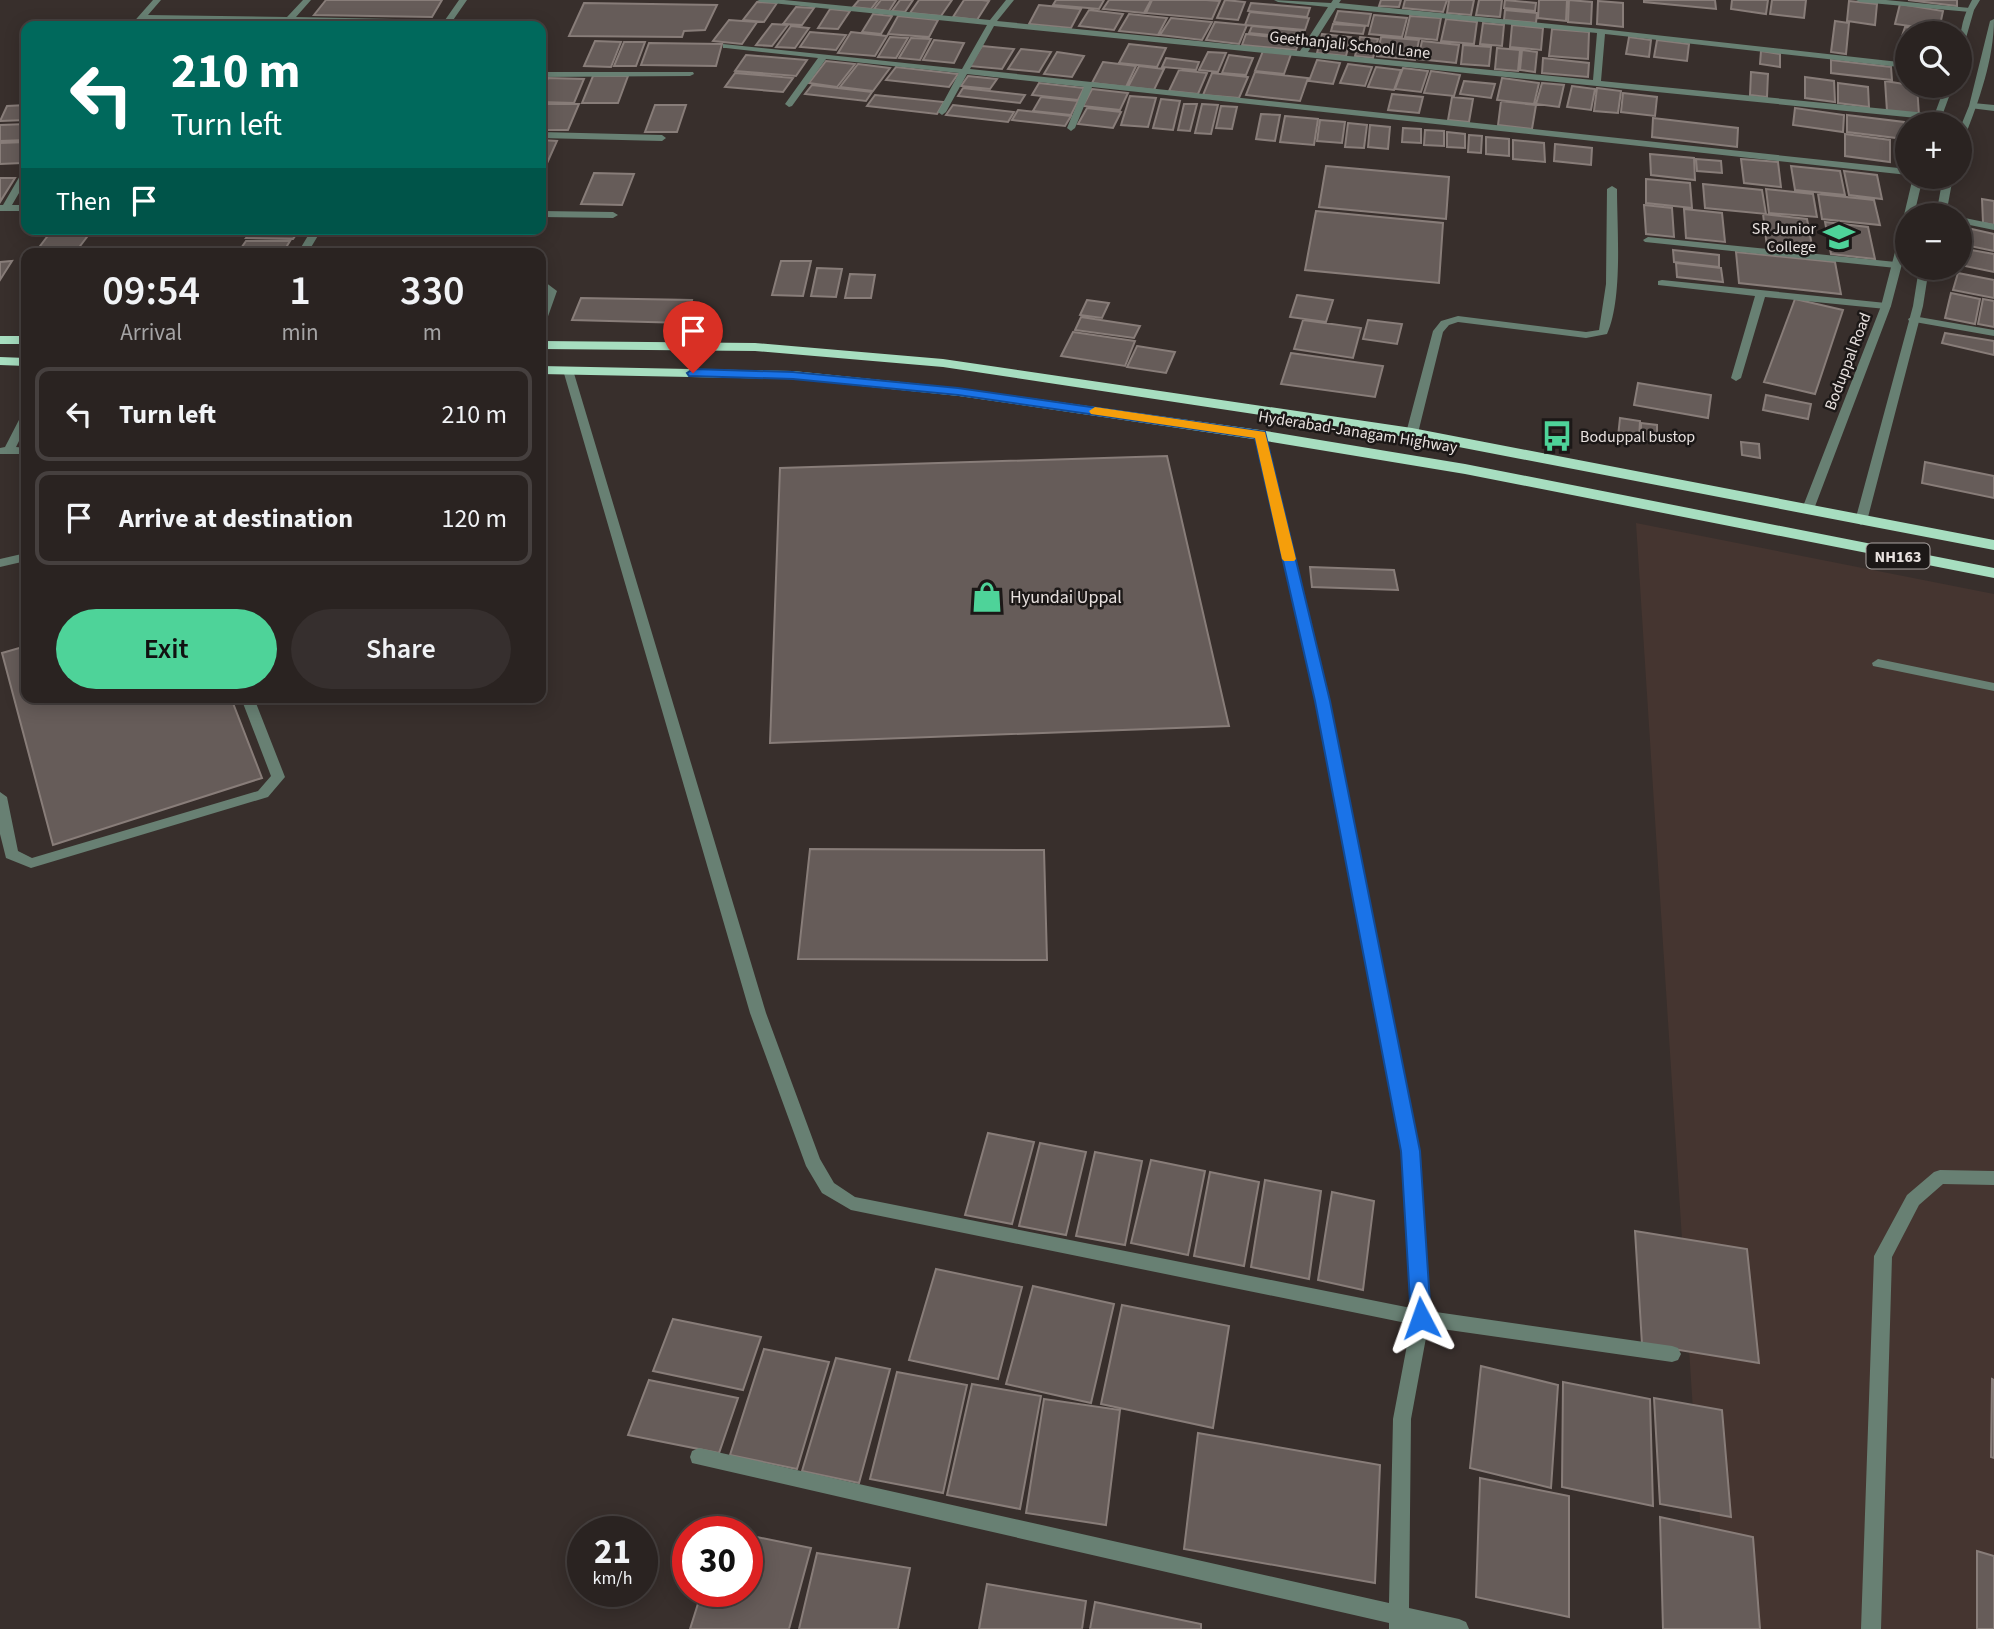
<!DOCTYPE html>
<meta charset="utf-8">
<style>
:root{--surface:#2a2321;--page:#362f2e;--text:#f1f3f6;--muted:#a5a4a5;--line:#46403f;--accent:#4ed399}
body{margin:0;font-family:"Source Sans 3",sans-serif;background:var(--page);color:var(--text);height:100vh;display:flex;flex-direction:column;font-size:26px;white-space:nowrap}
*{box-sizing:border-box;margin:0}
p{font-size:23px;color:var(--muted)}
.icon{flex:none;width:38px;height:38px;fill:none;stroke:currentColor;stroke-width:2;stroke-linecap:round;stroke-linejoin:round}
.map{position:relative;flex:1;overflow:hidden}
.side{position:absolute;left:21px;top:248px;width:525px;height:455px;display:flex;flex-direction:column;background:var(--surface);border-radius:14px;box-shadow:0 4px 18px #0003,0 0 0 2px var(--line)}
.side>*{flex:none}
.guide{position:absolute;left:21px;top:21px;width:525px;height:214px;border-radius:14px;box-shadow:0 4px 18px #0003,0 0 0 2px var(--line);background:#00695c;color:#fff;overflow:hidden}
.fabs{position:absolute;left:1895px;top:21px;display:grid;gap:14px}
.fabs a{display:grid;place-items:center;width:77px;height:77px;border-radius:50%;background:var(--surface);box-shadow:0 4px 18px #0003,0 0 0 2px var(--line);font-size:35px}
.speed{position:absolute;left:567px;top:1516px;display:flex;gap:14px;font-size:35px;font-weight:700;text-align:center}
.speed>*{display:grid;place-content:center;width:91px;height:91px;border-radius:50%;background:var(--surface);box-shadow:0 4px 18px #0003,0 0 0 2px var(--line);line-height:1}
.speed small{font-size:18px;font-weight:400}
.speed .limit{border:10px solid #d22;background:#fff;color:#111}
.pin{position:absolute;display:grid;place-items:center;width:60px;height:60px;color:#fff;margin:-72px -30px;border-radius:50% 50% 50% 0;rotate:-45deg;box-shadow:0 0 7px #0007}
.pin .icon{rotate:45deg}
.me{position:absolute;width:77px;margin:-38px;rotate:356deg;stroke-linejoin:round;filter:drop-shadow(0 0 5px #0008)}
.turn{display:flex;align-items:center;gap:24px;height:147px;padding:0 35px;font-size:32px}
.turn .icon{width:91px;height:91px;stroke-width:2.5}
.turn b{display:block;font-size:49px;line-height:60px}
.then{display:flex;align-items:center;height:66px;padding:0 35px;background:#0003;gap:14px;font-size:26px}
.eta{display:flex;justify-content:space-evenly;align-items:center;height:119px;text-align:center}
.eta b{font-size:42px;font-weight:600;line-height:49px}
.cta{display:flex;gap:14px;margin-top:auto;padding:14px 35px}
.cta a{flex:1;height:80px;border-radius:42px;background:var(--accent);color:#111;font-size:28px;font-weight:600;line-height:80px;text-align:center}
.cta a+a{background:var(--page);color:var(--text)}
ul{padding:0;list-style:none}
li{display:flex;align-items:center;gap:21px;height:94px;margin:0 14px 10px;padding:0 21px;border:4px solid var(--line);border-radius:14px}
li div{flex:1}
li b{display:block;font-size:26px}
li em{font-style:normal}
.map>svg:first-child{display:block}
.built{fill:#453530}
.building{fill:#665c59;stroke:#887d79;stroke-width:2}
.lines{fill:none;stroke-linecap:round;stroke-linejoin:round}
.service{fill:#688073;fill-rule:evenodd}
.minor{fill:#688073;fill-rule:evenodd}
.tertiary{fill:#688073;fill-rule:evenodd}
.trunk{fill:#a7dec0;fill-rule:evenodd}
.route{fill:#1a73e8;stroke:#114b97;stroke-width:2}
.slow{fill:#f59e0b}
.labels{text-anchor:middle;stroke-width:5;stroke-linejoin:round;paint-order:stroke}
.far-street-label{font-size:16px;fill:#e8e1df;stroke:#1c1817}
.far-poi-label{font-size:16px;fill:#e8e1df;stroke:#1c1817;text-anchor:end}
.shield{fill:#1c1817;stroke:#aba5a3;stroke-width:2}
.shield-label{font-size:16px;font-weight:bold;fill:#e8e1df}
.poi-label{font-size:18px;fill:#e8e1df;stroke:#1c1817;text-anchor:start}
</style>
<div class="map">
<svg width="1994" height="1629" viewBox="0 0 1994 1629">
<rect width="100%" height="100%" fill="#382f2c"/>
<path class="built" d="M1636 523 1994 594V1629H1707Z"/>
<path class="building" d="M326 0H442L432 17 314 15Z
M859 0H878L871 9 853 7Z
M881 0H896L889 11 874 9Z
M900 0H913L905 12 892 11Z
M919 0H952L941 16 910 13Z
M964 0H982L989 1 977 20 953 17Z
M1056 0H1104L1099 9 1053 5Z
M1109 0H1151L1144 13 1103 9Z
M1152 0H1206L1220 1 1212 19 1146 13Z
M1225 0 1245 2 1238 20 1217 18Z
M1381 0H1401L1399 7 1379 6Z
M1405 0H1447L1443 12 1403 8Z
M1449 0H1474L1471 15 1447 13Z
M1479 0H1502L1500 17 1476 15Z
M1505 0 1536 3 1535 11 1504 8Z
M1539 0H1567L1566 21 1538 18Z
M1569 0 1592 2 1591 24 1568 22Z
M1644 0H1715L1716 9 1644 2Z
M1732 0H1768L1766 14 1731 9Z
M1772 0H1806L1804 18 1770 14Z
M1908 0H1957V6Z
M1598 1 1623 3V27L1597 24Z
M1849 1 1877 4 1875 25 1847 21Z
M757 2 777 3 764 22 743 20Z
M584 3 717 5 705 30 684 31 682 37 569 36Z
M1251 3 1310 8 1307 17 1248 11Z
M1900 4 1943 11 1939 30 1895 24Z
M1039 5 1081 9 1071 28 1029 24Z
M796 7 814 8 802 25 783 24Z
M830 9 850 11 838 29 818 28Z
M1089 10 1123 14 1114 30 1079 26Z
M1505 10 1537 13 1536 23 1504 20Z
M1338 11 1371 14 1368 26 1334 22Z
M1250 12 1309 18 1305 30 1245 25Z
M873 14 892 16 881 34 862 32Z
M1129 14 1167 18 1158 35 1119 31Z
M1374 15 1407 18 1402 37 1369 34Z
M898 16 938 20 929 37 888 34Z
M1410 16 1441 18 1437 40 1405 37Z
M1171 18 1212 22 1202 40 1160 35Z
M1446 19 1477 22 1474 44 1441 41Z
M729 20 757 22 742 44 713 41Z
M1835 21 1849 23 1846 54 1831 52Z
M1215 22 1247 25 1239 44 1206 40Z
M1483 23 1504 25 1502 46 1480 44Z
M772 24 788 25 772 46 756 45Z
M1333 24 1365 26 1363 34 1331 31Z
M1512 25 1543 28 1541 50 1510 47Z
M791 26 809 28 795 48 776 47Z
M1252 26 1303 31 1300 38 1249 33Z
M1905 27 1943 33H1908V59L1895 57Z
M1552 29 1589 32 1588 59 1549 56Z
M810 32 846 35 836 50 800 47Z
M851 32 887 36 875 56 838 53Z
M1246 34 1300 40 1296 50 1242 45Z
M1322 34 1351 37 1346 56 1317 53Z
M890 37 908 38 896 58 878 57Z
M1360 37 1378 39 1373 58 1355 56Z
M1381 37 1419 40 1415 60 1377 56Z
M1629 37 1651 40 1649 57 1626 54Z
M911 38 931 39 920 60 899 58Z
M934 40 964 43 954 63 923 60Z
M1657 40 1689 44 1687 61 1654 57Z
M595 41 621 42 611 67 584 66Z
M1422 41 1459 45 1456 63 1418 59Z
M624 42H645L636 66H614Z
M649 43 722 44 716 66 641 65Z
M1129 44 1166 48 1157 67 1119 63Z
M1463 45 1491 47 1489 66 1461 64Z
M982 46 1014 49 1002 69 969 66Z
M1497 48 1520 50 1518 71 1495 69Z
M1021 49 1051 52 1039 72 1008 69Z
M1522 50 1537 52 1535 72 1520 70Z
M1263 51 1291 54 1284 74 1255 71Z
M1761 51 1780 54V67L1760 64Z
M1057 52 1084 56 1072 77 1044 74Z
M1208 52 1226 53 1218 72 1199 70Z
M746 55 807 60 796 76 735 71Z
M1229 55 1253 58 1246 75 1222 73Z
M1166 58 1199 62 1196 70 1162 67Z
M1543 58 1589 63 1588 77 1542 73Z
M1317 60 1340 63 1333 84 1309 81Z
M1831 60 1891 67 1892 80 1831 73Z
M826 61 855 64 837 87 809 83Z
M1103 62 1136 66 1126 87 1092 83Z
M858 64 890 68 873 91 840 87Z
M1348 64 1372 67 1365 86 1340 83Z
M1139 66 1164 69 1154 90 1128 87Z
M896 67 958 74 949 87 886 80Z
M1376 67 1401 70 1394 90 1368 87Z
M1403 68 1428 71 1421 92 1395 89Z
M1179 70 1207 73 1198 94 1169 91Z
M1431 71 1460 75 1454 96 1424 93Z
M1255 72 1308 78 1300 101 1246 95Z
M1751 72 1768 74 1767 97 1750 95Z
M735 73 793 78 783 92 725 87Z
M1212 73 1248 77 1239 98 1203 95Z
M593 76H628L618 103H582Z
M968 76 997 79 990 89 961 86Z
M1805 77 1834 81 1835 102 1805 98Z
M548 78 584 79 574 103 541 102V94Z
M1502 78 1539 83 1534 104 1497 100Z
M1464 81 1495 84 1491 98 1460 94Z
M1885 81 1917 86 1919 115 1887 111Z
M1039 83 1084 88 1078 100 1032 95Z
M1542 83 1564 85 1559 107 1536 104Z
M1838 83 1868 87 1869 107 1838 103Z
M812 85 872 92 866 101 805 94Z
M1572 86 1595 89 1591 110 1567 107Z
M963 88 1025 95 1020 103 958 96Z
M1597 88 1621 91 1618 113 1594 111Z
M1092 89 1128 93 1120 110 1083 106Z
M1623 93 1657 97 1655 116 1621 112Z
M1392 94 1423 97 1419 113 1388 110Z
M875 95 944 102 937 114 867 106Z
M1130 96 1156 98 1148 127 1121 125Z
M1041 97 1078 101 1071 115 1033 111Z
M1452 97 1473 99 1469 122 1448 120Z
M1161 99 1180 101 1173 130 1153 128Z
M1501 101 1536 105 1532 129 1498 125Z
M541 104H579L568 130H541Z
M1184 104H1197L1190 131 1178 130Z
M1202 104 1218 105 1211 134 1195 133Z
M26 105V120L0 121 7 106Z
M655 105H686L677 132H645Z
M953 105 1014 112 1008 122 946 115Z
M1221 106 1237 107 1232 129 1216 128Z
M1087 108 1121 112 1113 128 1078 124Z
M1795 108 1844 115 1843 132 1793 125Z
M1018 110 1071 116 1065 126 1012 120Z
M1261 114 1280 115 1275 141 1256 139Z
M1847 115 1904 122 1905 139 1847 132Z
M1285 116 1318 119 1314 145 1280 142Z
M1653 118 1738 128 1737 147 1652 137Z
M1320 120 1345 122 1342 143 1317 141Z
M1348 123 1367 125 1364 148 1345 147Z
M26 124V140L0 141V125Z
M1370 125 1390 127 1388 149 1368 147Z
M1403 128 1421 129V143L1402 142Z
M1425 130 1444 131V146L1424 145Z
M1447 132 1465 134V148L1447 147Z
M1845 134 1890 140V162L1845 156Z
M1469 135 1482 136 1481 153 1468 152Z
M1486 137 1509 139V156L1486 154Z
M541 140 557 141 544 170H541Z
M1513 140 1544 143 1545 162 1513 159Z
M26 142V156L22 163 0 164V143Z
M1555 144 1592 148 1591 165 1554 161Z
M1650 154 1694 158 1695 180 1651 175Z
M1696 159 1721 161 1722 173 1697 171Z
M1741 159 1778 162 1781 187 1744 183Z
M1326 166 1449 177 1446 219 1319 207Z
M1791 166 1840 171 1845 195 1795 190Z
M1844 171 1877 175 1882 199 1849 195Z
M594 173 634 174 622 205 581 204Z
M0 178H15L0 202Z
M1646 179 1690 183 1692 208 1646 203Z
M1703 184 1762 190 1766 214 1705 208Z
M1766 189 1813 194 1817 217 1769 213Z
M1818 194 1874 200 1880 225 1822 219Z
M1982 199 1994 201V225L1983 223Z
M1644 205 1672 208 1674 237 1646 234Z
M1684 209 1722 213 1725 242 1686 238Z
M1316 211 1443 223 1439 283 1305 270Z
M1763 214 1807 219 1813 251 1767 247Z
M1825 222 1868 227 1875 259 1831 254Z
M1963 227 1994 234V251L1960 244Z
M53 229H93L74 254H34Z
M253 229H300L293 239 246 238Z
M246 241H290L282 254H237Z
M1960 248 1994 254V272L1960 265Z
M1673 250 1719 255V267L1674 262Z
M1736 252 1835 262 1841 294 1739 283Z
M12 261 0 280V262Z
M781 261H811L803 296 772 295Z
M1676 263 1721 268 1723 282 1677 277Z
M817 268 842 269 836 297 811 296Z
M1958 273 1994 280V298L1953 290Z
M850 274 875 275 871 298H845Z
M1951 293 1980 299 1975 324 1945 318Z
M1297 295 1333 300 1326 322 1290 317Z
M581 298 692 300 686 323 572 320Z
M1795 299 1843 310 1815 394 1764 382Z
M1983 299 1994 301V327L1978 324Z
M1087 300 1109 303 1102 318 1080 315Z
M1081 317 1140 326 1134 338 1075 330Z
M1303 320 1361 328 1353 358 1294 349Z
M1368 320 1402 324 1397 344 1363 339Z
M1073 332 1135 341 1125 366 1061 356Z
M1945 333 1994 341V355L1942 343Z
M1137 346 1175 352 1166 373 1127 367Z
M1291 353 1383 366 1375 397 1281 384Z
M1638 383 1711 395 1708 418 1634 405Z
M1766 395 1811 404 1808 419 1763 410Z
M1620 418 1640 421 1639 440 1618 437Z
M1641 423 1657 425V441L1641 439Z
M1741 442 1759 444 1760 458 1742 455Z
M1167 456 1229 726 770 743 780 468Z
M1925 462 1994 476V498L1922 483Z
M1310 567 1394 570 1398 590 1312 587Z
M26 646V698H231L262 778 53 845 2 653Z
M810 849 1044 850 1047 960 798 959Z
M988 1133 1034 1142 1012 1224 965 1215Z
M1040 1143 1086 1152 1066 1235 1019 1226Z
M1095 1152 1142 1161 1125 1245 1076 1236Z
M1151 1160 1205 1171 1188 1255 1131 1243Z
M1210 1172 1259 1182 1244 1266 1194 1256Z
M1265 1180 1321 1191 1309 1279 1251 1267Z
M1332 1192 1374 1201 1363 1290 1318 1280Z
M1635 1231 1747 1249 1759 1363 1642 1344Z
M936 1269 1022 1287 998 1379 909 1360Z
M1033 1286 1114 1304 1091 1403 1006 1384Z
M1122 1305 1229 1326 1213 1428 1101 1404Z
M673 1319 761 1337 743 1390 653 1371Z
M764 1349 829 1362 797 1469 730 1455Z
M836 1358 890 1369 859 1483 802 1471Z
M1481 1366 1558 1385 1551 1488 1470 1468Z
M897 1372 967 1385 943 1493 870 1479Z
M1992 1379 1994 1380V1458L1991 1457Z
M649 1380 738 1398 719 1453 628 1435Z
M1563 1382 1650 1399 1653 1506 1562 1487Z
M972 1384 1041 1396 1020 1509 947 1495Z
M1654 1398 1722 1410 1731 1517 1660 1504Z
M1044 1399 1120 1410 1106 1525 1026 1513Z
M1198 1433 1380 1465 1375 1583 1184 1549Z
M1480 1478 1569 1496V1617L1476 1597Z
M1660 1517 1753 1537 1760 1629H1663Z
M747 1535 811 1548 789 1629H690L702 1591H747Z
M1977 1551 1994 1556V1629H1977Z
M817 1553 910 1568 898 1629H799Z
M987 1584 1086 1601 1082 1629H979Z
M1095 1602 1201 1624V1629H1090Z"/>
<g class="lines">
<path class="service" d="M1612 186 1617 189C1617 229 1623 299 1607 334L1586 338 1458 322 1449 325 1443 332 1418 433 1412 436 1408 435 1406 433 1433 331 1441 321 1458 316 1586 332 1599 330 1606 284 1607 189Z
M541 279 557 291 546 322 541 325V308L547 292 541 287Z
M1662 280 1886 303 1891 306 1886 309 1765 297 1741 378 1736 381 1731 378 1755 296 1658 285V281Z
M26 413V427L16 447 26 448V454H0V448L5 447 21 416Z
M26 553V561L0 567V559Z
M1878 659 1994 683V691L1873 666 1872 663Z
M241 698H254L285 777 268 797 31 868 6 858 0 834V792L7 797 18 851 32 858 258 791 271 776Z
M1940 1170 1994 1171V1185L1943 1184 1919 1205 1892 1257 1881 1629H1861L1874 1256 1907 1195 1934 1172Z"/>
<path class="minor" d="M153 0H161L148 15 287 17 303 0H311L296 17 445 20 459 0H467L449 26H441L442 24 291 22 287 24 283 22 144 19 138 26H130Z
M757 0H784L990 20 1006 0H1014L997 21 1300 51 1328 7 1278 2 1274 0 1331 3 1333 0H1341L1339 3 1601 29 1908 63V68L1605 34 1601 81 1937 114 1941 117 1937 120 994 26 970 69 1908 169V175L1092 87 1075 128 1071 131 1067 128 1084 87 967 74 946 112 942 115 938 112 959 73 826 59 792 106 789 107 785 104 818 58 726 48H723V44L962 69 987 25 761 2ZM1336 8 1597 33 1593 80 1308 52Z
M1856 0H1886L1970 8 1974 10 1970 12 1860 2Z
M693 72 694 74 690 76 541 77V72Z
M1973 103 1994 105V111L1970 108V104Z
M541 132 662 135 666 138 662 141 541 138Z
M26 171V181L12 205H26V211H0V205H3L21 174Z
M541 211 613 212 618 215 613 218 541 217Z
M1960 217 1994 224V230L1960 223Z
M312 229H322L307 254H297Z
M1648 237 1896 262 1901 265 1896 268 1645 242 1643 240Z
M1913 316 1994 330V336L1909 321 1908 319Z
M568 367 573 370 766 1013 820 1159 834 1183 855 1197 1411 1308 1402 1151 1315 701 1254 435 1256 433H1264L1329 701 1418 1151 1429 1311 1672 1346 1678 1348 1681 1354 1678 1360 1672 1362 1428 1327 1411 1419 1409 1608 1459 1619 1466 1622 1469 1629H1389V1623L692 1463 690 1457 692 1451 699 1448 1389 1603 1393 1419 1411 1324 851 1210 822 1193 806 1166 750 1013 563 370Z"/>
<path class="tertiary" d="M1972 0H1980L1974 10 1964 45 1960 47C1960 30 1963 16 1972 0Z
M1994 19C1994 59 1979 101 1964 139L1960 142V128L1969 106 1990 21Z
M1945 86H1953L1939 124H1931Z
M1913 177H1923L1914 215H1908V217L1904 215Z
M1943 177H1953L1946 215H1936Z
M1908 218V241L1891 306 1814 509 1808 512 1804 511 1802 509 1881 306 1903 221Z
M1919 268H1929L1923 306 1867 521 1861 525 1855 521 1913 306Z"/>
<path class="trunk" d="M0 336H26V344H0Z
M541 341 755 343 943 359 1412 428 1994 540V550L1412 438 943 367 755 351 541 349Z
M0 357 26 358V366L0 365Z
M541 366 793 371 959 388 1260 430 1465 464 1994 568V578L1465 474 1260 440 959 396 793 379 541 374Z"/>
</g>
<path class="route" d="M693 369 793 372 958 388 1265 432 1330 701 1420 1151 1431 1318 1428 1324 1421 1327 1414 1324 1411 1318 1401 1151 1315 701 1255 438 958 395 793 379 689 376 687 373Z"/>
<path class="slow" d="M1095 407 1265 432 1296 559 1294 561H1284L1282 559 1255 438 1091 414 1089 411Z"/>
<defs>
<symbol id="university-bare" viewBox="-9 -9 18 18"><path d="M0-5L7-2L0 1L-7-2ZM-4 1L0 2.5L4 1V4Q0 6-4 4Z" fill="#4ed399" stroke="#1c1817" stroke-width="2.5" paint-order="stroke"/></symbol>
<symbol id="bus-bare" viewBox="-9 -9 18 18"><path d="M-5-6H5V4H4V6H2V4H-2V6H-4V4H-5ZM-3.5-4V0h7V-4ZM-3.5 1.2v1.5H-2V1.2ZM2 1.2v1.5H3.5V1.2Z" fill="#4ed399" stroke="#1c1817" stroke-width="2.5" paint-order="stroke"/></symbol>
<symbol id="shop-bare" viewBox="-9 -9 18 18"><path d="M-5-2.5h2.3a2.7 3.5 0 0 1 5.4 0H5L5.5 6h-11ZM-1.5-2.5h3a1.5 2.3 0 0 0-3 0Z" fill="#4ed399" stroke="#1c1817" stroke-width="2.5" paint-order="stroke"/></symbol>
</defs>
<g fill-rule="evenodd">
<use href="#university-bare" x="1817" y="215" width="44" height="44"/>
<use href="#bus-bare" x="1535" y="414" width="44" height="44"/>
<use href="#shop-bare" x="965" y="575" width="44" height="44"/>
</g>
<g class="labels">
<g class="far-street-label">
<text transform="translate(1350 44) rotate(6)" y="6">Geethanjali School Lane</text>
<text transform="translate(1847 361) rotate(-69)" y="6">Boduppal Road</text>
<text transform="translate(1358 431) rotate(9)" y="6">Hyderabad-Janagam Highway</text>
</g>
<g class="far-poi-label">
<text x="1816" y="234">SR Junior<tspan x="1816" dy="18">College</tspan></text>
<text x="1580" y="442" text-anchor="start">Boduppal bustop</text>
</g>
<rect class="shield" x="1866.5" y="543.5" width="63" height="25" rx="5"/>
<g class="shield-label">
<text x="1898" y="562">NH163</text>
</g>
<g class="poi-label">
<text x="1010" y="603">Hyundai Uppal</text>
</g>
</g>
</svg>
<div class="fabs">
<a><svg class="icon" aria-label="search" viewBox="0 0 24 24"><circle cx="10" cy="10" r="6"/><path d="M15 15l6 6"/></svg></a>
<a>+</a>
<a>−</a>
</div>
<div class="speed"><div>21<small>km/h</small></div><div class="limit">30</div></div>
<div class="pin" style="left:693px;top:373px;background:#d93025"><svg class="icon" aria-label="arrive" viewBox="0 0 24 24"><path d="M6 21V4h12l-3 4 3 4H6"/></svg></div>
<svg class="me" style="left:1421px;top:1318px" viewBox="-20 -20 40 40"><path d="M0-17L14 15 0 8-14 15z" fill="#1a73e8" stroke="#fff" stroke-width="4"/></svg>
<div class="guide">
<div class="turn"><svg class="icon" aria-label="left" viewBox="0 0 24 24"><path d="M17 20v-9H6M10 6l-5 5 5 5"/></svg><div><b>210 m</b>Turn left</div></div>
<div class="then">Then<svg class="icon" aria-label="arrive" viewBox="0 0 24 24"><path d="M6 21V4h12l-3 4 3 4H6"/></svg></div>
</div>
<section class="side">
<div class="eta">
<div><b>09:54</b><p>Arrival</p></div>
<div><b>1</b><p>min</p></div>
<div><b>330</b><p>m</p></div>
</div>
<ul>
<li><svg class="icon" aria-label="left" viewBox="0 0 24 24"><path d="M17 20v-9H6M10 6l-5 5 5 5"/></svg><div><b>Turn left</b></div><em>210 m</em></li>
<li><svg class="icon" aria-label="arrive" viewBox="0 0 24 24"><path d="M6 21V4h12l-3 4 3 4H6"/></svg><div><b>Arrive at destination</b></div><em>120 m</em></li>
</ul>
<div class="cta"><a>Exit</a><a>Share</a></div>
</section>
</div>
